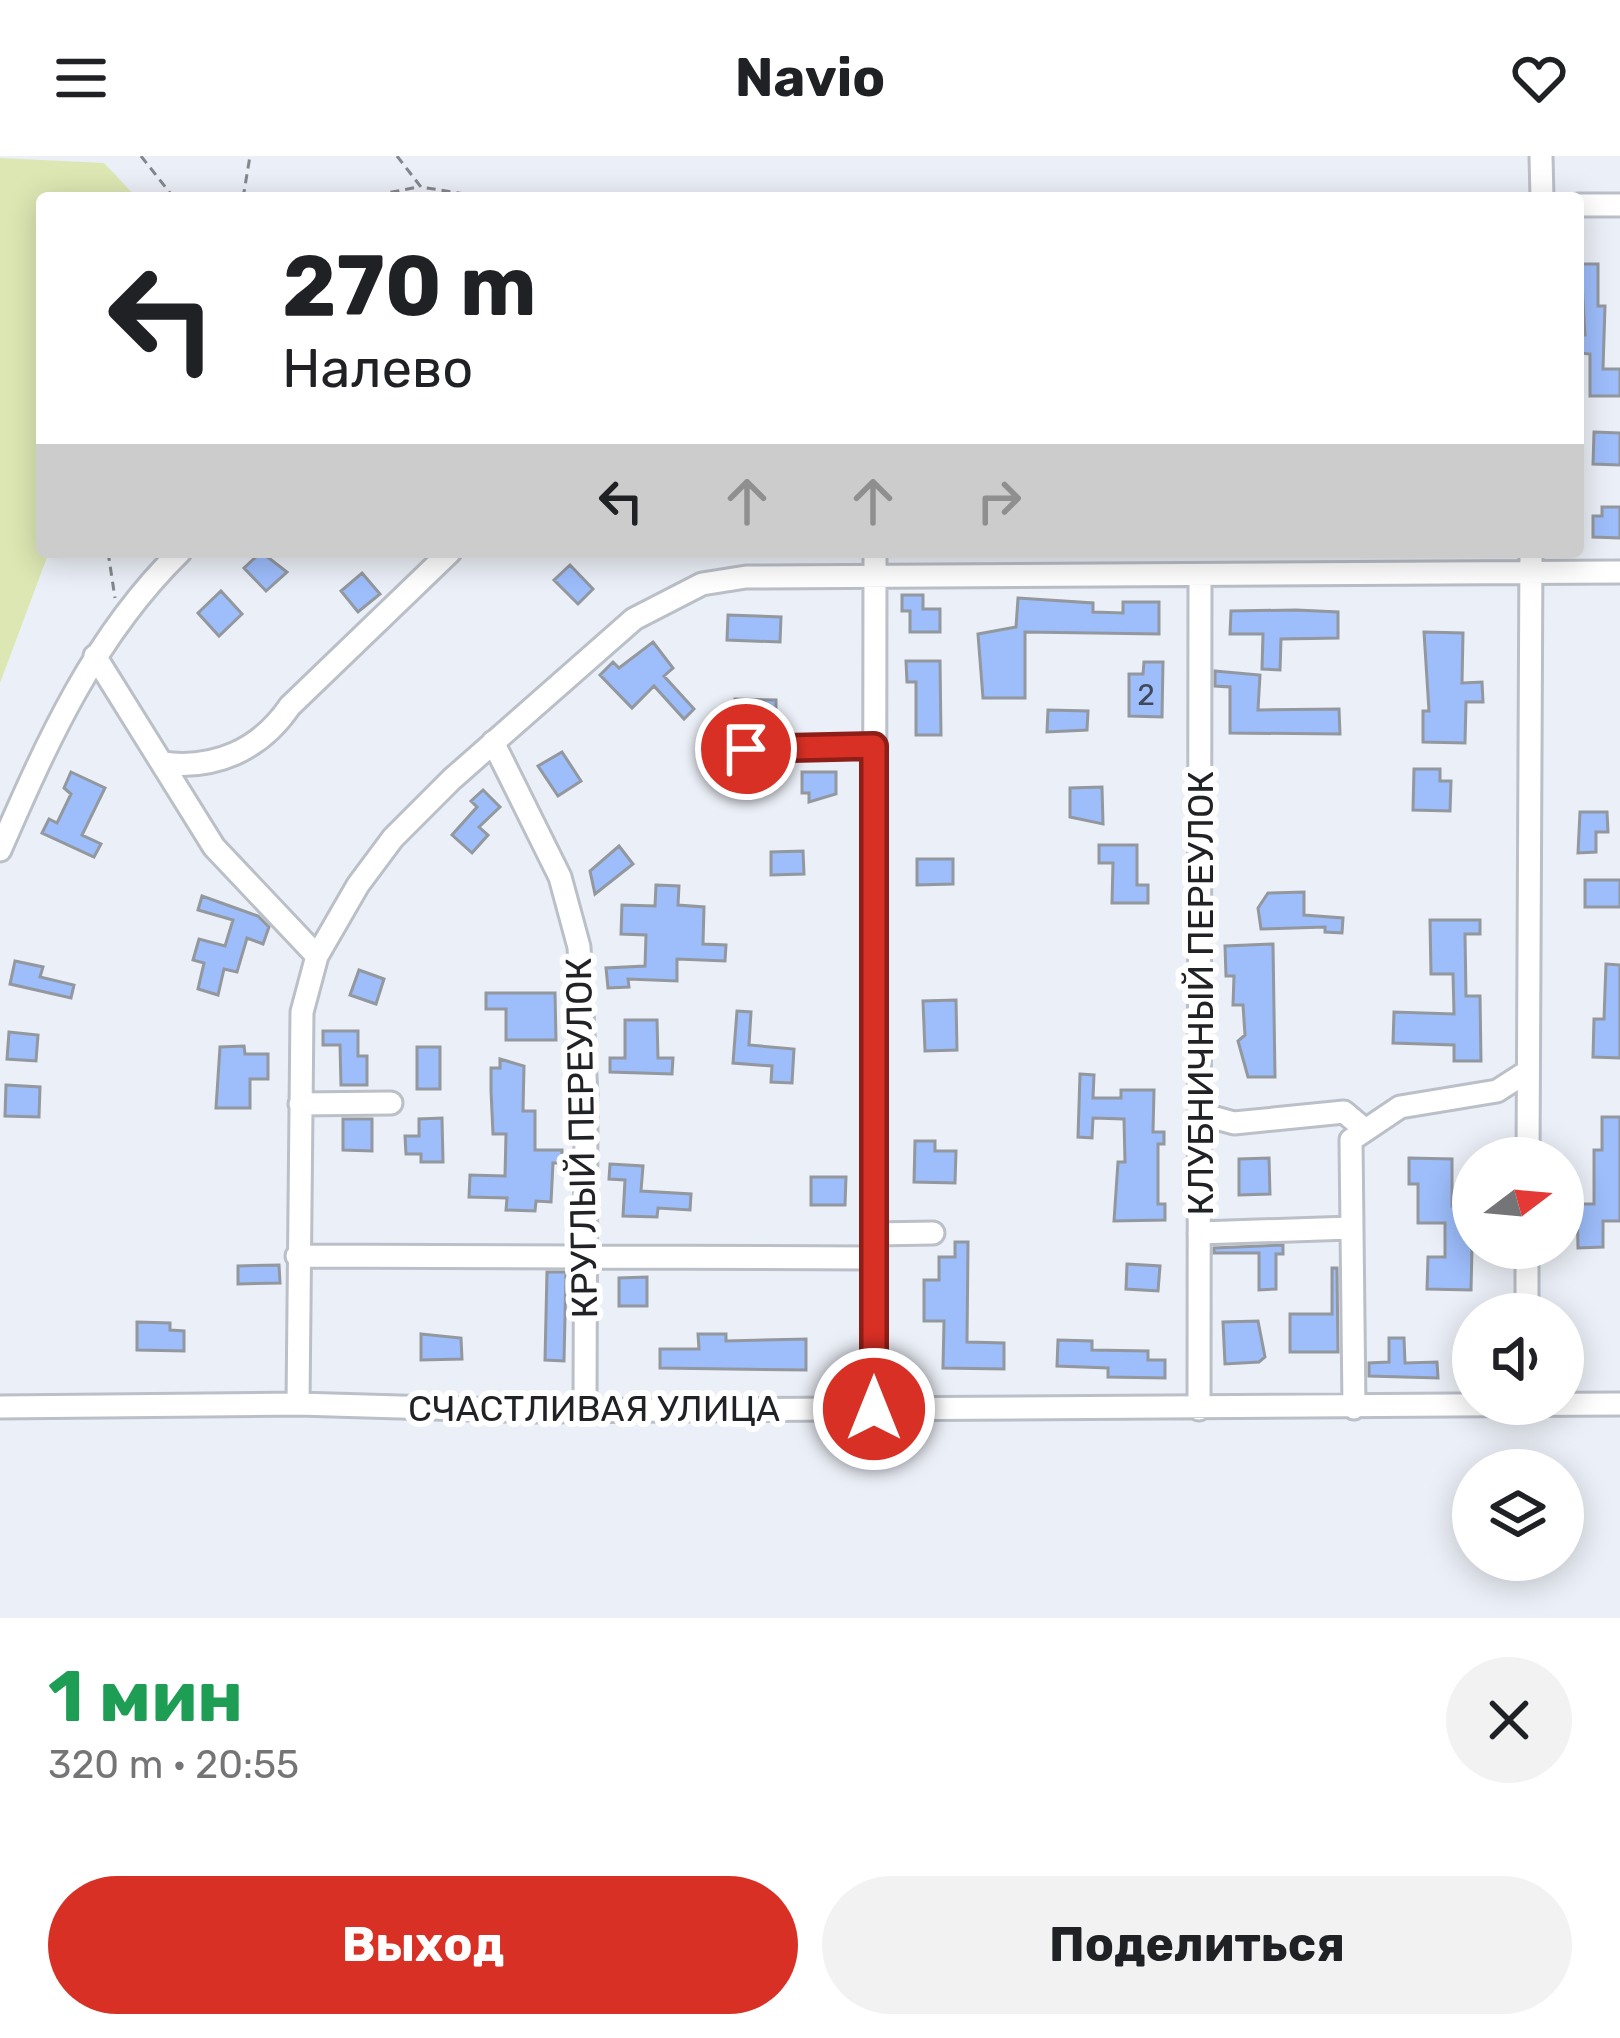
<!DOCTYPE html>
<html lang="ru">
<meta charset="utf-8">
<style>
:root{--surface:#fff;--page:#f2f2f2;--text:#202124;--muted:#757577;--accent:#d93025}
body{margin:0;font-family:Rubik,sans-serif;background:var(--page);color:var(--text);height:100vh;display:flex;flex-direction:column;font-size:45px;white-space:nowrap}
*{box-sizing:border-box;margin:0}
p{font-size:39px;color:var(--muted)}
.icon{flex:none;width:66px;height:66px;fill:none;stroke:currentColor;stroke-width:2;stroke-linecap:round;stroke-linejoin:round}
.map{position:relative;height:1462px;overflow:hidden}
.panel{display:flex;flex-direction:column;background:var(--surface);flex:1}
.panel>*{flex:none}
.banner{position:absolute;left:36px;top:36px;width:1548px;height:366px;border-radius:12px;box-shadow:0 6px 30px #0003;background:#fff;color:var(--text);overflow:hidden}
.needle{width:78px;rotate:74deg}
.tools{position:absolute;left:1452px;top:981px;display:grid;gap:24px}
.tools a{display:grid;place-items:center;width:132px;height:132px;border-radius:50%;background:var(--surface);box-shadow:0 6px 30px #0003;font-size:60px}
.pin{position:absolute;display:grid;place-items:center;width:102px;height:102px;color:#fff;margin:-51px;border:6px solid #fff;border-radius:50%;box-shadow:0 3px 12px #0007}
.me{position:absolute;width:132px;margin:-66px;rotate:0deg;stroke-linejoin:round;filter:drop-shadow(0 0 9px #0008)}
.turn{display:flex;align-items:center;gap:42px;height:252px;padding:0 48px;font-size:54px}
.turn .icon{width:156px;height:156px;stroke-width:2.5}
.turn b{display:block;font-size:84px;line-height:102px}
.lanes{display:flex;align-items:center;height:114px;padding:0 48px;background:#0003;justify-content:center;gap:60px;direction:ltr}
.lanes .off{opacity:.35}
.round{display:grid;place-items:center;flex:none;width:126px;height:126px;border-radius:63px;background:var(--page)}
.overview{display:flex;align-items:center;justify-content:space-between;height:204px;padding:0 48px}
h1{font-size:72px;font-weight:700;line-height:90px;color:#1e9e55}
.action{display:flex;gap:24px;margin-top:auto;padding:24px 48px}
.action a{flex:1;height:138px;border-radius:72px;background:var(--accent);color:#fff;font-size:48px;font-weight:700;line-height:138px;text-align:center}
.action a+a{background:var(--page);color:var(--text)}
header{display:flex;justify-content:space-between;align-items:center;height:156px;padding:0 48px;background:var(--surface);font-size:54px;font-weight:700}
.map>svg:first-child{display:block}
.green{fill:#dde7b3}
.building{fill:#9dbdfb;stroke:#93979e;stroke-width:3}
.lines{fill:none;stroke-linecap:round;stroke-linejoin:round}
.minor-casing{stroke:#bbbfc7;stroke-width:27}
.path{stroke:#84878c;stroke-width:3;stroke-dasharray:9 6;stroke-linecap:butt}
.minor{stroke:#fff;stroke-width:21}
.route-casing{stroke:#8d1f18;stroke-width:30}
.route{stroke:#d93025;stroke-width:21}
.labels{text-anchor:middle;stroke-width:12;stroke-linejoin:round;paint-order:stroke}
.number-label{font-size:30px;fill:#40495a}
.street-label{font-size:36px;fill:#212225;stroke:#fff}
</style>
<header><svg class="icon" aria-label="menu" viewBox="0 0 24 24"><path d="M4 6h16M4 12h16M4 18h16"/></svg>Navio<svg class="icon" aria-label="heart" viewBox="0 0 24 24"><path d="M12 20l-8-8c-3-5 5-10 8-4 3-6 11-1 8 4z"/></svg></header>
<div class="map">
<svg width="1620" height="1462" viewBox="0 0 1620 1462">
<rect width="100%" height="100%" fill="#ebeff7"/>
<path class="green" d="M0 2 104 7 137 42H42V396H49L0 527Z"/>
<path class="building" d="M1581 108H1598V150H1605L1603 213H1620V240H1590V198L1579 197V179H1585Z
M1594 276 1620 277V309L1593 308Z
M1602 351H1620V382L1593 381V360H1602Z
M261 396 287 416 266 435 244 412Z
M570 409 593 433 578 448 554 424Z
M362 417 380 438 358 456 341 435Z
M221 435 242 458 219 480 198 457Z
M902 439H923V453H940V476H910V455H902Z
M1018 442 1093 447V456L1123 457V446H1159V478L1025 476V542H983L978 478 1016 471Z
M1296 454 1338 456V482L1281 483 1280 514 1262 513 1263 478H1230L1231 455Z
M728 459 781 461 780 486 727 484Z
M1424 476 1463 477 1462 527 1482 526 1483 546H1466L1465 587 1423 586V555H1429Z
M653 486 673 512 664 520 694 553 684 563 654 530 632 552 600 519 613 506 619 512Z
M906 505H940L941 579H916V526H907Z
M1144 506H1163L1162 561 1129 560V518H1143Z
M1215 515 1260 519 1258 554 1339 553 1340 578 1230 577V531L1215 530Z
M735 543 776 544V570L734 569Z
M1048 554 1088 555 1087 574 1047 576Z
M562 596 581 625 558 640 538 610Z
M1414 613H1440V625H1451L1450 655 1413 654Z
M71 616 105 632 82 679 101 688 94 701 42 677 49 663 57 667 71 638 64 632Z
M802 616H836V638L809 646V637H802Z
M1102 631 1103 668 1070 661V632Z
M483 634 500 651 479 671 488 679 472 697 452 679 477 651 471 645Z
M1580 656H1607L1608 676H1596V696L1578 697Z
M1099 689H1137V729H1148V747H1112L1113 707H1099Z
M619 690 633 708 595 738 590 715Z
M803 695 804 718 771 719V696Z
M917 703H953V728L917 729Z
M1585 724H1620V751H1585Z
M656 729 679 730 678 749 704 751 703 788 726 789 725 805 677 803V825L628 823 629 831 608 832 606 812 645 810 646 779 621 778 622 749 655 750Z
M1304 736V759L1343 762 1342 777 1325 776V771L1261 773 1258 752 1268 737Z
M202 740 258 760 269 771 263 788 247 782 237 816 224 813 218 839 198 833 204 807 193 804 199 783 225 790 233 764 198 754Z
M1430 764H1480V778H1465L1466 840H1480L1481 905H1454V889L1393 887 1394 856 1454 858 1453 818H1431Z
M1273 788 1275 921H1248L1238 885 1245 879 1243 849H1233L1234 820H1226L1225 790Z
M15 805 43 811 40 821 74 829 71 842 10 828Z
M1606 808 1620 809V902L1593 901 1594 863H1604Z
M359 814 384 823 376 848 350 839Z
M486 837H555L556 884H506V853H486Z
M956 844 957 894 925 895 923 845Z
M737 855 751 856 749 889 794 893 792 927 771 926 772 910 733 907Z
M625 864H657L658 902H673L672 918 610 916V902H625Z
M323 875H358V900H367V929H341L340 889H323Z
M9 876 38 879 36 905 7 903Z
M244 890 245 898H268V923H250V952H216L220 891Z
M417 891H440V933H417Z
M500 903 524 910 523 955H535V994H562V1007H553L551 1046 536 1045 535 1055 506 1054 507 1042 469 1041 470 1019 505 1020 506 978H493L491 935V912H500Z
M1080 918 1094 919 1093 942H1121V934H1154L1153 976H1164V988H1158V1048H1165V1064L1114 1065 1118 1006H1125L1124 963 1093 962 1092 982 1078 981Z
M6 929 40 931 39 961 5 960Z
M1602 961H1620V1065H1603V1091L1578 1092 1577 1048H1594V994H1602Z
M442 962 443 1006H421V998H406L405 980H419V963Z
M343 963H372V995L343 994Z
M915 985H935V995H956L955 1027 914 1026Z
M1269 1002 1270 1038 1239 1039V1003Z
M1409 1002 1452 1003V1050H1473L1471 1134 1427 1133 1428 1101H1445V1067H1418V1028H1409Z
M610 1008 643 1010 641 1035 691 1038 690 1054 658 1052 657 1061 623 1060 625 1024 609 1023Z
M811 1021H846L845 1049H811Z
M955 1086H968L967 1186 1004 1187V1213L943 1212 944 1165H924V1124H939V1101H955Z
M1283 1089V1098H1276V1133L1259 1134V1097H1214V1092Z
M1127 1108 1160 1110 1158 1135 1126 1133Z
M279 1109 280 1127 238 1128V1110Z
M1332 1112H1337L1338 1196H1290V1158H1332Z
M547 1116H566L564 1205 545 1204Z
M647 1121V1150H619V1122Z
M1258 1165 1265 1201 1259 1206 1225 1208 1223 1166Z
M137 1166 170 1167V1174L184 1175V1195L137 1194Z
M421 1178 461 1182 462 1203 421 1204Z
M698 1178H726V1185L806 1183V1214L660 1212V1193H699Z
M1389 1182H1404L1405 1207 1437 1206 1438 1222 1369 1220V1207L1389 1206Z
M1058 1184 1092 1185V1194L1148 1195V1204H1165V1222L1108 1221V1212L1057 1210Z"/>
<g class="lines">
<defs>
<path id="minor" d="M1541 0 1542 42
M1578 49H1620
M95 500 214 691 317 800
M493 586 560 721 579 791 586 941 585 1252
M735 586 745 593 875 590
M162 607C215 614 260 594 290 550L450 396
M0 694C47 586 94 480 180 396
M300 948 391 947
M1199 950 1205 959 1234 967 1344 956 1363 972
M1528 1002 1531 396
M1199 1077 1351 1072
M874 1078 933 1077
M297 1100 874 1102
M1527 1158V1092
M298 1248 302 856 317 800 358 729 393 682 452 623 634 463 702 428 746 421 1620 416
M0 1251 298 1248 534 1255 1620 1248
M1354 1252 1351 984 1400 951 1497 935 1528 915
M874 1253 875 396
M1199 1253 1200 421"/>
</defs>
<use href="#minor" class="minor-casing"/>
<path class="path" d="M141 0 174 42
M397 0 421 31 490 42
M243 42 250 0
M361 42 418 31
M108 396 115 442"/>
<use href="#minor" class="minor"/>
</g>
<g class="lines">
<defs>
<path id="route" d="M746 593 874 590V1253"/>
</defs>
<use href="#route" class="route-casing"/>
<use href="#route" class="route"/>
</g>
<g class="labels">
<g class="number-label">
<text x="1146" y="549">2</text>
</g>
<g class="street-label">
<text transform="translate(1200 837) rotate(-90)" y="13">КЛУБНИЧНЫЙ ПЕРЕУЛОК</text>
<text transform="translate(581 982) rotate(-91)" y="13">КРУГЛЫЙ ПЕРЕУЛОК</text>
<text x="594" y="1265">СЧАСТЛИВАЯ УЛИЦА</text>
</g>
</g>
</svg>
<div class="tools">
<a><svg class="needle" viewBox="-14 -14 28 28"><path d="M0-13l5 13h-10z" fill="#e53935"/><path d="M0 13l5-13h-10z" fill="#757577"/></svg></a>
<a><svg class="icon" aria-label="sound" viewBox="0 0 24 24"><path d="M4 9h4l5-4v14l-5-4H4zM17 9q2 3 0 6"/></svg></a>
<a><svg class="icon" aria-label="layers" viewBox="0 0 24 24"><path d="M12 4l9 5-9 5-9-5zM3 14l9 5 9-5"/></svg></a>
</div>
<div class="pin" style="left:746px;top:593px;background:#d93025"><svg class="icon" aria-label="arrive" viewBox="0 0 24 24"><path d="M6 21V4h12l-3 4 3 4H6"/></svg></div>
<svg class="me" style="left:874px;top:1253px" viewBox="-20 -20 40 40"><circle r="17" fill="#d93025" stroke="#fff" stroke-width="3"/><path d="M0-11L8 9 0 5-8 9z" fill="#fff"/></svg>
<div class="banner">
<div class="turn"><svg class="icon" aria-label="left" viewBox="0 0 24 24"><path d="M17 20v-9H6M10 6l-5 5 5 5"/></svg><div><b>270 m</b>Налево</div></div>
<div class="lanes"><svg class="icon" aria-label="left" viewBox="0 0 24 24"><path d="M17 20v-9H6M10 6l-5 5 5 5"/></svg><svg class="icon off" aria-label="ahead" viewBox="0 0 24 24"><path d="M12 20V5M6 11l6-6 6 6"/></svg><svg class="icon off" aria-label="ahead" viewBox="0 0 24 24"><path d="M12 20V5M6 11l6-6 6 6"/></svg><svg class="icon off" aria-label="right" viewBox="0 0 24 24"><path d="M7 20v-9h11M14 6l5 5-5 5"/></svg></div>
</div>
</div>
<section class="panel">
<div class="overview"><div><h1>1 мин</h1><p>320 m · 20:55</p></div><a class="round"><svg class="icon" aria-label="close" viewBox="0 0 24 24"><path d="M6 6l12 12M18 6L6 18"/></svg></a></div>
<div class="action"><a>Выход</a><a>Поделиться</a></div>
</section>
